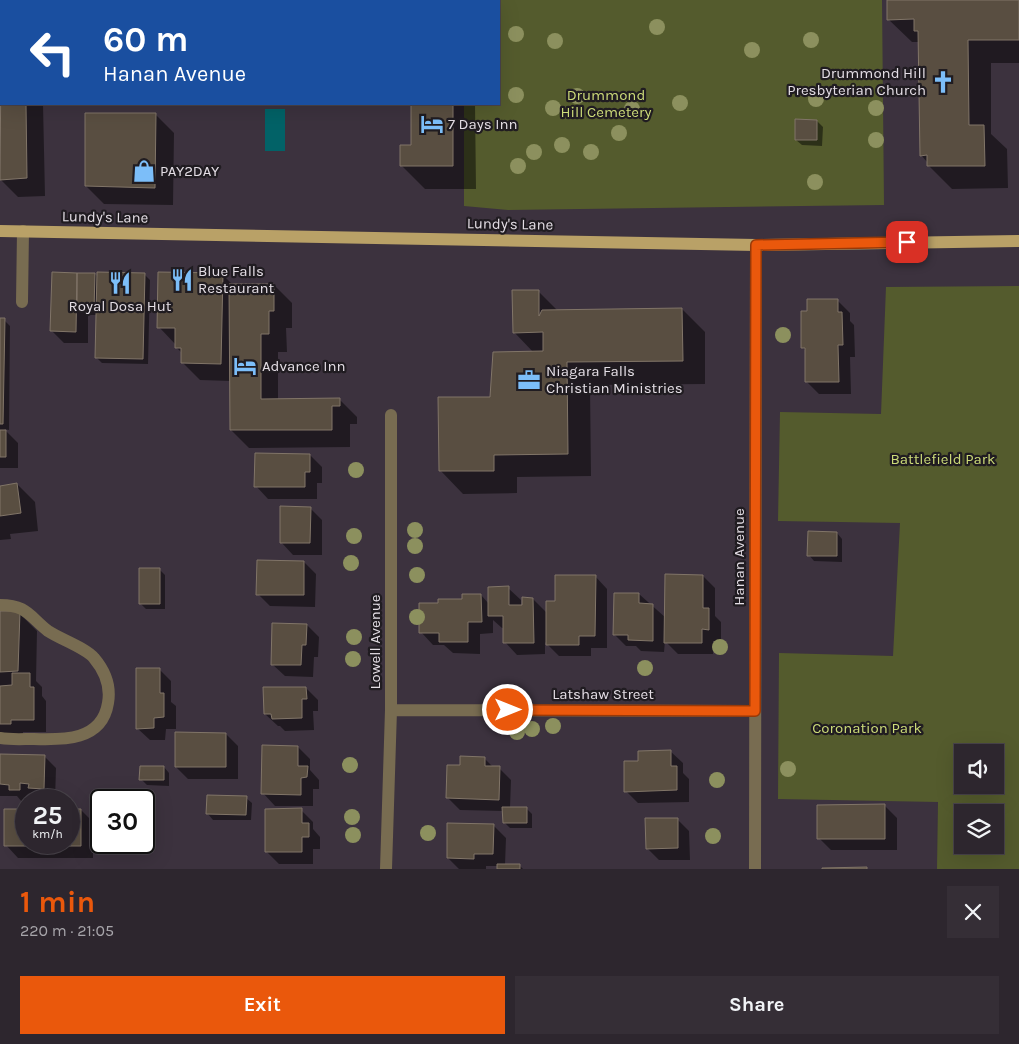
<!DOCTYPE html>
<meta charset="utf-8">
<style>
:root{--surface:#2d262e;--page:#352e36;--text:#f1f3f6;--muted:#a7a5aa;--line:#48434a;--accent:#ea580c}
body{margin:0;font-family:Karla,sans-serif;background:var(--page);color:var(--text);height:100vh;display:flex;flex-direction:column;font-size:19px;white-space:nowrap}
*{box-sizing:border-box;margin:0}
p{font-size:16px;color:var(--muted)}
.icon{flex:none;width:28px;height:28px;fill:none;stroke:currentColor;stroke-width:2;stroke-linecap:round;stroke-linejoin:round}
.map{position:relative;height:869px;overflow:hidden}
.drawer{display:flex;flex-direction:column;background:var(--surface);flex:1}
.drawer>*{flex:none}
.banner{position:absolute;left:0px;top:0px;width:500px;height:105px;box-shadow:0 5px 20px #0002,0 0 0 1px var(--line);background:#1a4fa0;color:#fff;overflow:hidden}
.controls{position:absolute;left:954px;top:744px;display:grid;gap:10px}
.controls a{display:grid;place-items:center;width:50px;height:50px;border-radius:0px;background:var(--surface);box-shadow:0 5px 20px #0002,0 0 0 1px var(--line);font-size:25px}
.speed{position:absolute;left:15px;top:789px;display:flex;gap:10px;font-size:25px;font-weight:700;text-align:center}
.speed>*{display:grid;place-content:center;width:65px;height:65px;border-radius:50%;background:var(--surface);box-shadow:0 5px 20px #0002,0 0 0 1px var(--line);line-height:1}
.speed small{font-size:12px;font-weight:400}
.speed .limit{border:2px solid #111;border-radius:8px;background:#fff;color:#111}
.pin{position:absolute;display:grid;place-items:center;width:42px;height:42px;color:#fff;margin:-21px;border-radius:10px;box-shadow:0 2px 8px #0006}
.me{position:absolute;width:55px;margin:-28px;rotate:90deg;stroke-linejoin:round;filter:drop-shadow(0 0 4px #0008)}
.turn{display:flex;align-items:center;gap:18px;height:105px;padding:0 20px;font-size:22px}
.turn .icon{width:65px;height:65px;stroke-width:2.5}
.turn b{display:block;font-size:35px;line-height:42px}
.round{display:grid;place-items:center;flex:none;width:52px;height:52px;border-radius:0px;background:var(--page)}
.headline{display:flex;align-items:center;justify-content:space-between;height:85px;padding:0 20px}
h1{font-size:30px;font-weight:700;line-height:38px;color:var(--accent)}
.button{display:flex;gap:10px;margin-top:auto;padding:10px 20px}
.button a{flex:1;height:58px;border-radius:0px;background:var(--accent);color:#fff;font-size:20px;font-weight:700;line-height:58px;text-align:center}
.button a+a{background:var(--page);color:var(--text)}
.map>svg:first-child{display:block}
.green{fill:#545b2d;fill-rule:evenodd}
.water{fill:#026267}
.shadow{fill:#0007}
.building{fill:#594e41;stroke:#817568}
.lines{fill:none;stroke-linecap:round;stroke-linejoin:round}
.minor{stroke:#786c51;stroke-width:12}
.major{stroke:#b9a167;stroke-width:12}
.tree{fill:#8c905e}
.route-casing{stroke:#983908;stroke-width:12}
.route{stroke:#ea580c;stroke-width:9}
.labels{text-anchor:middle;stroke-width:4.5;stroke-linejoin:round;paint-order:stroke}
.poi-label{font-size:15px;fill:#e4dee5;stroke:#201c21;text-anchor:start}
.park-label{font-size:15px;fill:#cddc79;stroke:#201c21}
.street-label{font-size:15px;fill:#e4dee5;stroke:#201c21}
</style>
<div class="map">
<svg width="1019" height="869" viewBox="0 0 1019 869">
<rect width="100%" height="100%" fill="#3c323e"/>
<path class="green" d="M464 0H882L884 205 508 210 464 206V104H499V1Z
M1019 286V869H937L938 802 778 799 779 653 893 656 900 523 778 521 780 412 881 414 886 287ZM995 752V785H962V752ZM995 812V845H962V812Z"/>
<path class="water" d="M265 109H285V151H265Z"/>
<path class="shadow" d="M0 0 6 1H1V104H43L45 196 18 197 0 179Z
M286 0H466L467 1H286Z
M888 0H1019V63H991V134L1007 149 1008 188 952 189 929 166 928 163 921 155 919 42H912L888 19Z
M412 104H475L476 189H425L402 166 413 146Z
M156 115 174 133 173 205 104 204 86 186Z
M817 121 823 127 822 146 802 145 796 140Z
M77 274H95L98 277 144 274 150 280 148 364 102 363 96 357 97 315H88V343H64L52 331Z
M222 274 233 285H274L292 303V328H286L287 352H278V400L339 399 357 417V424H350V447L249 448 231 430V381L200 380 182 362V353L176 347V345L159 327Z
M538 291 558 311 682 309 705 332V384L590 385 591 476 517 477V493L463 494 440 470 492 398 534 353 514 332Z
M837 300 850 313V321L854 325 855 357H850L851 394H819L807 382 806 351 802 347 808 312Z
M0 320H4L10 326 9 430 4 429 18 443V468H0Z
M310 455 322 467V483H317V499H268L256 486Z
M17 484 35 502 38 531 10 534 11 539 0 540V487Z
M310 508 322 520V555H293L281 542Z
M837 533 842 539V562L814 561 809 555Z
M304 562 316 574 315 607 270 606 258 594Z
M159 569 165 575V609H146L140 603Z
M595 576 607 589V648H591V656H559L545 642V654L517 655 505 642V628H502L493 620V633L480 634V654L453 653 444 645H433L421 632 439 604 481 595 489 604 508 588 521 600V606L533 599 547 613 556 602Z
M703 576 715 588V616L721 622V641H713V654H678L665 641 664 652 641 651 636 646H626L614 634 639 594 666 618Z
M0 613H19L37 631 36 681 42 687V696L46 701V732H23V736L0 734Z
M307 625 319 637 318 657H314L313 677 285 676 272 664Z
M159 669 171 681V702L176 706V729H166L165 740H150L137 728Z
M306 688 318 700V711H313L314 730 285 731 280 726H278L265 714Z
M226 734 238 746V779H188L176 767Z
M298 747 310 759V770L319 780V789H313V806H275L263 793Z
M670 751 683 763V773L689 779V802L638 803 626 791 639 762Z
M0 755 44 756 56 768 55 800H42L37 795H32V800L22 802 17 796H0Z
M484 758 494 768H499L511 780 510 808H526L532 814V828H510L504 822V811L460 810 448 798 461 766Z
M164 767 169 773V786L147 785 141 779Z
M246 798 252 803 251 820H213L208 814Z
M885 806 897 818V850H831L819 838Z
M6 810H26V842H69V810H81L93 822V858H18L6 845Z
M301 810 313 822V829L320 837V849H313V864H279L267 852Z
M677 819 689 831 690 860H659L647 848Z
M493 825 506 838 505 865H519L523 869H498V866H486V869H459L448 858Z"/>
<path class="building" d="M284 0H453V1H284Z
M887 0H1019V40H968L969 125H984L985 166H927V155L920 156 918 31H914V19L887 20Z
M1 56V104H26L27 178 0 180Z
M411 104H453V166H400V145H411Z
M85 113H156L155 188 85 186Z
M795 119 817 120V140H795Z
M52 272 77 273 76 332 50 331Z
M97 272 145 273 143 359 95 358Z
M158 272 223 273 221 364 181 363V348H175V328H157Z
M77 273H95L94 310H77Z
M229 284H274V311H269V334H261V399L340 398V406H332V430H230Z
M512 290H539V316L542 310 682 308 683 361 567 362 568 454 494 455V471H439L438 397H490L493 352 543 351V332L513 333Z
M807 299H838V312H842L843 345H838L839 382H805V348H801V311H807Z
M0 318H5L3 424H0Z
M0 430H6V457H0Z
M255 453 310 454V472H305V487H254Z
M17 483 21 513 0 516V486Z
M280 506 311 507 310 543H280Z
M808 531 837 532V556H807Z
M257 560 304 561V595H256Z
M139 568H160V604H139Z
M665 574 703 575V608H709V630L702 629V643H664Z
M555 575H596L595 636H579V645H546V601H555Z
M509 586V605H522V597L533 598 534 643H503V616H488V587Z
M614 593H639V603L653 604V641L628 640V635H613Z
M462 594H481L482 622H468V642H439V633H419V603H438V599H462Z
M0 611H20L18 671 0 672Z
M272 623 307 624 306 645H302L301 665H271Z
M136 668H160V693H164V717L154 718V728L136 729Z
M12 673H30V687H34V720H11V724H0V686L12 685Z
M263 687H306L307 699H302V718L272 719 271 714H264Z
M175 732 226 733V767H175Z
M262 745 298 746V766H308L307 777 301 778V795L261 794Z
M671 750V766H677V790L624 792V761H638V751Z
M0 754 45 755 44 789 28 788 29 784 20 783V790H9V785L0 784Z
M460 756 485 757V766H500L499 800 446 798 447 765H460Z
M140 766H164V780H139Z
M207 795 247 796 246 815 206 814Z
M885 804V839H817V805Z
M502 807H527V823H503Z
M302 808V823H309V837H302V852H265V809Z
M4 809H26V842H69V809H81V846H4Z
M645 818H678V848L646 849Z
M447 823 494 824 493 854H474V859L447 858Z
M497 864H520V869H497Z
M867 867V869H822V868Z"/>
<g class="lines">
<path class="minor" d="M22 302 23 231
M0 605C27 605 29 616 48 631 60 639 86 648 94 658 105 671 111 686 108 703 102 741 63 740 34 739 23 739 11 740 0 738
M391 710 755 711
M386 869 391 710V415
M755 869 756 245"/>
<path class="major" d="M0 231 756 245 1019 241"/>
</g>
<g class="tree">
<circle cx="657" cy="27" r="8"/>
<circle cx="516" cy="34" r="8"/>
<circle cx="811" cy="40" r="8"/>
<circle cx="555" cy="41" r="8"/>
<circle cx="752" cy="50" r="8"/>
<circle cx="516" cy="95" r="8"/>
<circle cx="577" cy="96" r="8"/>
<circle cx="816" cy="99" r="8"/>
<circle cx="680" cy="103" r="8"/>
<circle cx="553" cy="108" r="8"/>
<circle cx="876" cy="108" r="8"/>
<circle cx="632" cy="109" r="8"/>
<circle cx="619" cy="133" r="8"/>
<circle cx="876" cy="140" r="8"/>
<circle cx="562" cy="145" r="8"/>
<circle cx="534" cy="152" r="8"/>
<circle cx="591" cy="152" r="8"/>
<circle cx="518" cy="166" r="8"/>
<circle cx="815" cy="182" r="8"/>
<circle cx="783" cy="335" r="8"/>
<circle cx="356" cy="470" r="8"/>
<circle cx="415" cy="530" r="8"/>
<circle cx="354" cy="536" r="8"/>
<circle cx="415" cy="546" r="8"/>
<circle cx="351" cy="563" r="8"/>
<circle cx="417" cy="575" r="8"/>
<circle cx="417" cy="617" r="8"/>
<circle cx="354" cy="637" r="8"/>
<circle cx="720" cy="647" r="8"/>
<circle cx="353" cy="659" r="8"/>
<circle cx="645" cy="668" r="8"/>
<circle cx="553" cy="726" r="8"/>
<circle cx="532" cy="729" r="8"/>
<circle cx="517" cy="732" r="8"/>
<circle cx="350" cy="765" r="8"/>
<circle cx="788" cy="769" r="8"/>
<circle cx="717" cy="780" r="8"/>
<circle cx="352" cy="817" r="8"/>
<circle cx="428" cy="833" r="8"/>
<circle cx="353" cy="835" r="8"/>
<circle cx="713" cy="836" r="8"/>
</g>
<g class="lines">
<defs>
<path id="route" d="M508 710 755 711 756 245 907 242"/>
</defs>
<use href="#route" class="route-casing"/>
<use href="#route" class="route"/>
</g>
<defs>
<symbol id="church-bare" viewBox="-9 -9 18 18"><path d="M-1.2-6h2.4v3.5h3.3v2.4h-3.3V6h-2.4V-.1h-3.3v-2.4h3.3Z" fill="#7cbef9" stroke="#201c21" stroke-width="2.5" paint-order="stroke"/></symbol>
<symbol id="hotel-bare" viewBox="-9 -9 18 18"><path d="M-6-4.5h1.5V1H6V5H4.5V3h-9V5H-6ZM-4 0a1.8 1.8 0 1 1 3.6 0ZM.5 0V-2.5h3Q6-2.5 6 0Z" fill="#7cbef9" stroke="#201c21" stroke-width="2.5" paint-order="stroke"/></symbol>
<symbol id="shop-bare" viewBox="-9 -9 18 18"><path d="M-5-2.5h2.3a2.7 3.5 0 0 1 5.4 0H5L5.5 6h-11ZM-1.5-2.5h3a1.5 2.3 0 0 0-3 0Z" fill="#7cbef9" stroke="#201c21" stroke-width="2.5" paint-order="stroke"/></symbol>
<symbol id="restaurant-bare" viewBox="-9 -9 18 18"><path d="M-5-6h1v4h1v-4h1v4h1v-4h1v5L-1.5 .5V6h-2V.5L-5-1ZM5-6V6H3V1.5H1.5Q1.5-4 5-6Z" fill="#7cbef9" stroke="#201c21" stroke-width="2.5" paint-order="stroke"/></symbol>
<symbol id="office-bare" viewBox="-9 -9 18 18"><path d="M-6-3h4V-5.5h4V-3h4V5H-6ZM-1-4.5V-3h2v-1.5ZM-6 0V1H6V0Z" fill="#7cbef9" stroke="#201c21" stroke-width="2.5" paint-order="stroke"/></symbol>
</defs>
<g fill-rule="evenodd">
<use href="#church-bare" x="927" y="66" width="32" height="32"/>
<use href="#hotel-bare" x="416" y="108" width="32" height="32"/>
<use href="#shop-bare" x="128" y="155" width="32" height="32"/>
<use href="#restaurant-bare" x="166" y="264" width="32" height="32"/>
<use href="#restaurant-bare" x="104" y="267" width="32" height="32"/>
<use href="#hotel-bare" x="229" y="350" width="32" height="32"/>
<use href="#office-bare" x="513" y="364" width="32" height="32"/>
</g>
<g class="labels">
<g class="poi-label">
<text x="926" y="78" text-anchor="end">Drummond Hill<tspan x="926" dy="17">Presbyterian Church</tspan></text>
<text x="448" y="129">7 Days Inn</text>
<text x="160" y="176">PAY2DAY</text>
<text x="198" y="276">Blue Falls<tspan x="198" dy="17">Restaurant</tspan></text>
<text x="120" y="311" text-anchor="middle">Royal Dosa Hut</text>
<text x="262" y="371">Advance Inn</text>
<text x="546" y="376">Niagara Falls<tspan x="546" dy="17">Christian Ministries</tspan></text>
</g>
<g class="park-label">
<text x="606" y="100">Drummond<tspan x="606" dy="17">Hill Cemetery</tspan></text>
<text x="943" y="464">Battlefield Park</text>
<text x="867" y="733">Coronation Park</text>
</g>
<g class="street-label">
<text transform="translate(105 217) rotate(1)" y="5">Lundy's Lane</text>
<text transform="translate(510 224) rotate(1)" y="5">Lundy's Lane</text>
<text transform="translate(739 557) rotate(-90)" y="5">Hanan Avenue</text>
<text transform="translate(375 642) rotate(-90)" y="5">Lowell Avenue</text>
<text x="603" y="699">Latshaw Street</text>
</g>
</g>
</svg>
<div class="controls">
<a><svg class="icon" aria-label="sound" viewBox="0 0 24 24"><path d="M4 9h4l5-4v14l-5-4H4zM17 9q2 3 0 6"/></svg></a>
<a><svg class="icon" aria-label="layers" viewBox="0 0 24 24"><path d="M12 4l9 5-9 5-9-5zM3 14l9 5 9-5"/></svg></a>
</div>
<div class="speed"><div>25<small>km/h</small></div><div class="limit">30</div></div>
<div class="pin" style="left:907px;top:242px;background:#d93025"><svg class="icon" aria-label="arrive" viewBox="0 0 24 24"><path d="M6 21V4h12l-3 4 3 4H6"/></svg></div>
<svg class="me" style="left:508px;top:710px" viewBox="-20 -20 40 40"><circle r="17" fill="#ea580c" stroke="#fff" stroke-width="3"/><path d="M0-11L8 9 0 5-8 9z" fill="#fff"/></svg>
<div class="banner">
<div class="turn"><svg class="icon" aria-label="left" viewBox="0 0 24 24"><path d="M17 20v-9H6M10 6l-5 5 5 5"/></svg><div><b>60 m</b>Hanan Avenue</div></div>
</div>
</div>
<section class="drawer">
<div class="headline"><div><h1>1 min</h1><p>220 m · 21:05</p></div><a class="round"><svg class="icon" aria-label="close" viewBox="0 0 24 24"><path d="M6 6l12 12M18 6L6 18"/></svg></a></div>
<div class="button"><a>Exit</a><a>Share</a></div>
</section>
